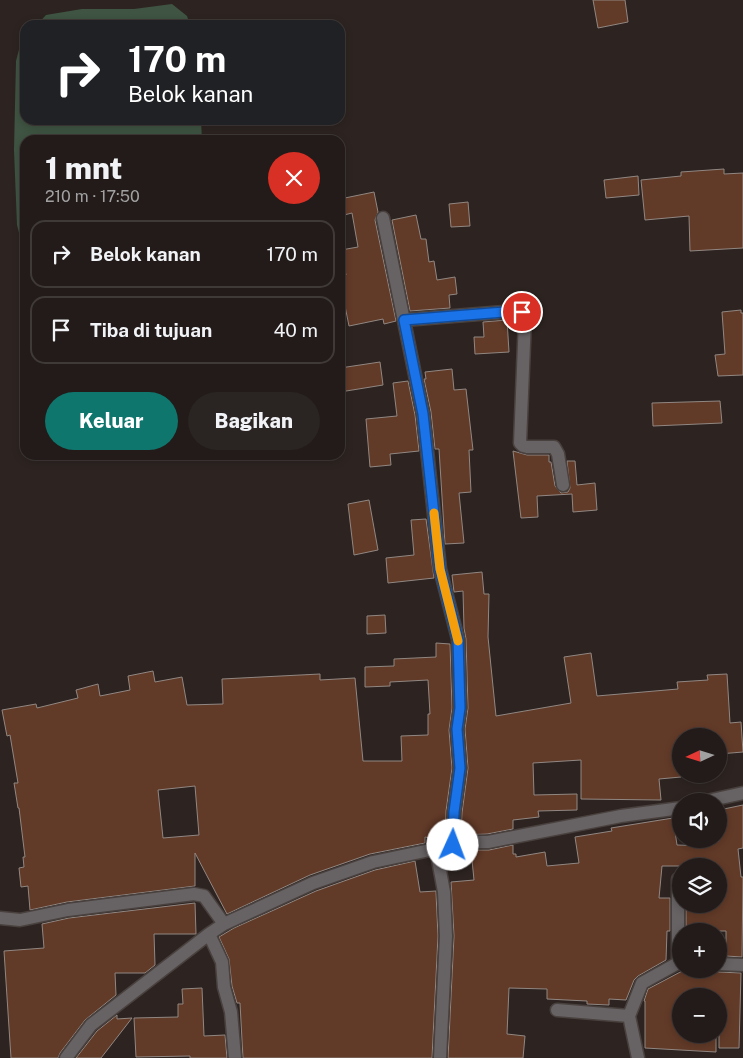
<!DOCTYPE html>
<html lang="id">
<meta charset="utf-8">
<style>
:root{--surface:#221b19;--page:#2a2422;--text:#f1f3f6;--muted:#a2a1a2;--line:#3f3938;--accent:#0f766e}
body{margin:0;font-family:"Public Sans",sans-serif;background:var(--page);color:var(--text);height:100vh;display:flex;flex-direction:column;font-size:19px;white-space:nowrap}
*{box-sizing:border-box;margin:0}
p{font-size:16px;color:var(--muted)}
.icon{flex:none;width:28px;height:28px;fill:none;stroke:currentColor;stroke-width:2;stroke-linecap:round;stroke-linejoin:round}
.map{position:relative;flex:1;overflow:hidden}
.details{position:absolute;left:20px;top:135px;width:325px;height:325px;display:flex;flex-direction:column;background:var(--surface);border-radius:15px;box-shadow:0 2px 8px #0003,0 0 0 1px var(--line)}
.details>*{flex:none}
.hud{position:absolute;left:20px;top:20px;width:325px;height:105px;border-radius:15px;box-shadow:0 2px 8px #0003,0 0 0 1px var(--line);background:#202124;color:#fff;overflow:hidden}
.needle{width:32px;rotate:266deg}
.controls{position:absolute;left:672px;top:728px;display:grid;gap:10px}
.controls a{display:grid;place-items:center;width:55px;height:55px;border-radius:50%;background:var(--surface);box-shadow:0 2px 8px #0003,0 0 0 1px var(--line);font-size:25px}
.pin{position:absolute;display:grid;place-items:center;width:42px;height:42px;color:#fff;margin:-21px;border:2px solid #fff;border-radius:50%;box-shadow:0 1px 5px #0007}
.me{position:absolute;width:55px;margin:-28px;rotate:2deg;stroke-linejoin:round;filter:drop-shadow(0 0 4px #0008)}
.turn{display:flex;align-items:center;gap:18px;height:105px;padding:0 25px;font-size:22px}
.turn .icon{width:65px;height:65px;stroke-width:2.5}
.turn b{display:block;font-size:35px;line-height:42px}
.round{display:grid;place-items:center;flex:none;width:52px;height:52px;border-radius:26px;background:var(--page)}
.summary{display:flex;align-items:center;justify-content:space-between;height:85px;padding:0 25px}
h1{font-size:30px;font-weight:800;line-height:38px}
.primary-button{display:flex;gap:10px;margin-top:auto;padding:10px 25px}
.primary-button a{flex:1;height:58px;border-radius:30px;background:var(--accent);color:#fff;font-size:20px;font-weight:800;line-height:58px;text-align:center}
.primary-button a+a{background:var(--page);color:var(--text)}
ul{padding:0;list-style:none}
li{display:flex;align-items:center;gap:15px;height:68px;margin:0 10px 8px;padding:0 15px;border:2px solid var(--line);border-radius:15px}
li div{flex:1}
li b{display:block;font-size:19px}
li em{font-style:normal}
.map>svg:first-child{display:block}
.green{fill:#3f5442}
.building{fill:#623a28;stroke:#918782;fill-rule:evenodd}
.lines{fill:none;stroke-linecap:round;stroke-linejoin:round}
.minor-casing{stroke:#49413e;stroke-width:15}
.minor{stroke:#676264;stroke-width:12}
.route-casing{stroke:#114b97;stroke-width:12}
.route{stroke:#1a73e8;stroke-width:9}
.slow{stroke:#f59e0b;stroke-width:9}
</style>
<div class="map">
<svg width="743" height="1058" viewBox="0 0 743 1058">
<rect width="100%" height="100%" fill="#2d2421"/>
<path class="green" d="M172 4 187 16 190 25H37L46 15 82 9H134Z
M25 37V120H201L202 140H25V256L17 225 14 150 16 61 21 42Z"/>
<path class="building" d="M593 0H625L628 22 598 28Z
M724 169V174L743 173V248L690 251 689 216 645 220 641 180 681 176V172Z
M638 176 639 195 606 198 604 180Z
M374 192 378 212 375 220 396 321 384 324 383 319 349 326 344 301 340 302V277L346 275 341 250 358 247 352 213 340 216V199Z
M468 202 470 226 451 227 449 204Z
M416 215 421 239H426L429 262 434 261 437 280 455 277 457 294 449 295 450 308 410 311 392 220Z
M741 310V313H743V375L718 376 715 355 725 354 722 312Z
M507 320 509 352 475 354 474 337H484L483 322Z
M380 362 383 385 340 392V368Z
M452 369 454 390 466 389 473 450H469L471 492 459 493 464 543 445 544 439 449H435L431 412 424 379H426L425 372Z
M408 381 415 415 419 451 390 454 391 465 370 467 366 419 397 416 393 383Z
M720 401 722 423 653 426 652 403Z
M513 451 527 455H549V462H551L555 486 561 493 568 492 570 488 567 461H575L577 485 595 483 597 510 573 512 572 494 537 496 538 517 521 518Z
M369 500 378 550 354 555 348 504Z
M426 519 434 578 388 583 386 558 414 555 411 520Z
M482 572 484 594H489L488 637 496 716 571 703 564 657 591 653 597 696 678 689 677 682 708 680 707 675 727 674 730 723 741 722 743 752 719 754V736H681V777L659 779 661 800 581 799V760L533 763 534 795 577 794V810L538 811 539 817 513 820V829L487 834 461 835 462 813 468 768 465 729 468 708 466 639 464 628 463 591 454 592 452 575Z
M385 615 386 633 367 634V616Z
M436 643 450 644 452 708 449 730 452 768 446 811 445 839 440 840 425 837V843L370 854 310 875 227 914 195 853V886L67 902 30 910 28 886 21 887 19 868 24 867 23 857H25L19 808H18L14 783H18L10 735 7 736 2 710 36 704 37 708 78 698 76 690 98 684 100 696 130 690 128 676 153 671 155 682 182 677 187 705 223 704 222 679 320 674V680L355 678 363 761H402L401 736 428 735V714H430L428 680 390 682V686L365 687V667L394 666V659L436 657ZM195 786 199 835 163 838 158 790Z
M743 805V848L738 849 741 877H743L742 957 726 956V931H686V904H719V866H662L659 898H670V931H667L666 960 638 976 634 980 626 1000 609 999V1005L587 1004V1001L547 999V989L509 988 507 1034 525 1036 523 1058H448L454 936 451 882 474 880 471 850H489L513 845V854H516V857L545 852 547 866 579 863 575 837 612 831 611 828 673 818 677 845 709 846V842L719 841V810Z
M415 861 420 892 436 891V893L438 936 432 1058H243L240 1003H237L232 986 229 959 219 937 234 928 316 891 375 870Z
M195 903 196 934H154L155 965 145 973H115L116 995 85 1020 60 1053 58 1058H11L4 951 44 948 42 924 69 918Z
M686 969H713L719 972 741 973 739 1048H719V996H681V1034H716V1052L645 1048V1001H644L648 989Z
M202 988 204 1036 225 1035 227 1058H190V1056L136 1057 134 1018 178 1017V1004H183L182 989Z
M117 1015V1019L132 1018 101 1058H76L97 1031Z"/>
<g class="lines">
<defs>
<path id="minor" d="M383 218 423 414 440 569 458 639 460 708 457 729 460 768 454 812 453 845
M404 320 517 311 522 312 525 319 520 443 523 446 527 447H554L558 454 563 485
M707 801 743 793
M436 849 444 892 446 936 440 1058
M0 918 20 920 68 910 194 894 204 896 224 924
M209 934 222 962 224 987 231 1012 235 1058
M678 963V879
M719 964 743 965
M557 1010 629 1016 642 983 678 963H681
M629 1016 638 1058
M66 1058 91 1025 209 934 224 924 313 883 373 862 468 842H488L621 816 681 808"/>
</defs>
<use href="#minor" class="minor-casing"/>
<use href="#minor" class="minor"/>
</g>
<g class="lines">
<defs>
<path id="route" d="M453 845 454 812 460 768 457 729 460 708 458 640 440 569 423 414 404 320 517 311 522 312"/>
</defs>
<use href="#route" class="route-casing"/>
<use href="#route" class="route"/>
<path class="slow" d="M434 513 440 569 458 641"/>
</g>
</svg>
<div class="controls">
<a><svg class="needle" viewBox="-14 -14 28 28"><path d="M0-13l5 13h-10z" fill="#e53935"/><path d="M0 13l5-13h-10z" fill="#a2a1a2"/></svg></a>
<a><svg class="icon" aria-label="sound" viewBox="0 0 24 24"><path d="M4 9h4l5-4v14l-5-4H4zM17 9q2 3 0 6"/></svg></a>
<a><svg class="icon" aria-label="layers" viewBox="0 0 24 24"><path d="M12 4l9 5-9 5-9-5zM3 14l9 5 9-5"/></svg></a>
<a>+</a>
<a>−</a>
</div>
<div class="pin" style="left:522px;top:312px;background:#d93025"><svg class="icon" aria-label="arrive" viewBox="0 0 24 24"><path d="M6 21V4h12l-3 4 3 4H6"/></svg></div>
<svg class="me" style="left:453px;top:845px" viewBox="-20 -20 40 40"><circle r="19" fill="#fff"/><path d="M0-13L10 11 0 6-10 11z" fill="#1a73e8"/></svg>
<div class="hud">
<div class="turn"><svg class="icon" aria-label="right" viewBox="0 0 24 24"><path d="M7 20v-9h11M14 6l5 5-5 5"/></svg><div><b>170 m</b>Belok kanan</div></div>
</div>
<section class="details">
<div class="summary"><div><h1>1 mnt</h1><p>210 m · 17:50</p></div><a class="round" style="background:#d93025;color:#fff"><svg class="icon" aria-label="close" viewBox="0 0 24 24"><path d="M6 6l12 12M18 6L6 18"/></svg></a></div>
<ul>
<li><svg class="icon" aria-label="right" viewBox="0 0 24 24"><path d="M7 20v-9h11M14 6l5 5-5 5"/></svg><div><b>Belok kanan</b></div><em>170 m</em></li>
<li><svg class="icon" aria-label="arrive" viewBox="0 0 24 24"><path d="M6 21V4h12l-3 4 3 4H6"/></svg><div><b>Tiba di tujuan</b></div><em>40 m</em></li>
</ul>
<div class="primary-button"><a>Keluar</a><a>Bagikan</a></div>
</section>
</div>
